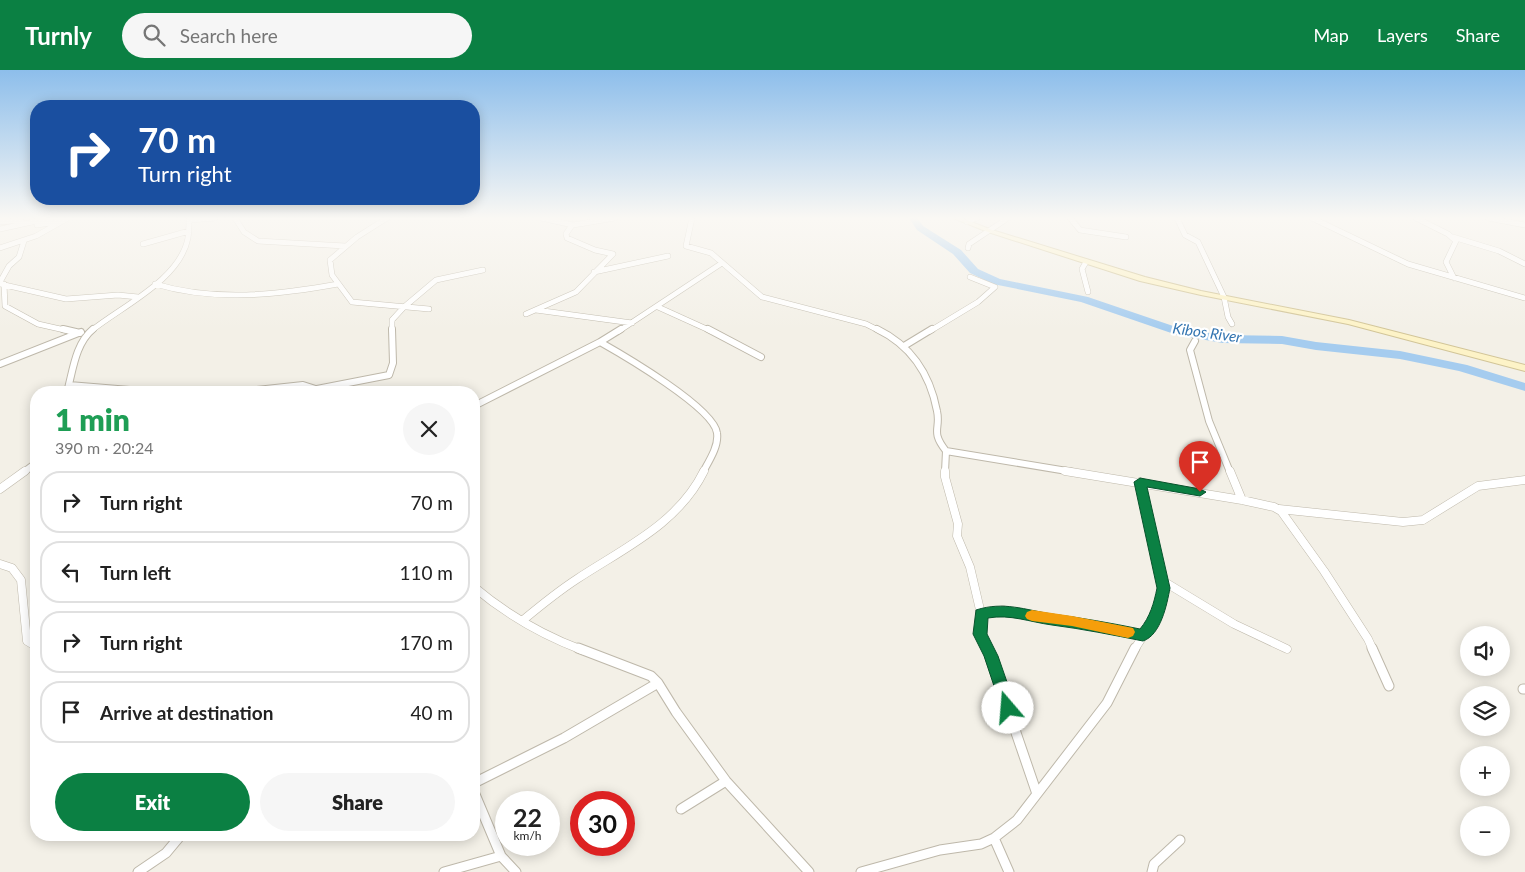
<!DOCTYPE html>
<meta charset="utf-8">
<style>
:root{--surface:#fff;--page:#f6f6f6;--text:#222;--muted:#767676;--line:#e0e0e0;--accent:#0b8043}
body{margin:0;font-family:Lato,sans-serif;background:var(--page);color:var(--text);height:100vh;display:flex;flex-direction:column;font-size:19px;white-space:nowrap}
*{box-sizing:border-box;margin:0}
p{font-size:16px;color:var(--muted)}
.icon{flex:none;width:28px;height:28px;fill:none;stroke:currentColor;stroke-width:2;stroke-linecap:round;stroke-linejoin:round}
.map{position:relative;flex:1;overflow:hidden}
.panel{position:absolute;left:30px;top:316px;width:450px;height:455px;display:flex;flex-direction:column;background:var(--surface);border-radius:20px;box-shadow:0 2px 12px #0003}
.panel>*{flex:none}
.guide{position:absolute;left:30px;top:30px;width:450px;height:105px;border-radius:20px;box-shadow:0 2px 12px #0003;background:#1a4fa0;color:#fff;overflow:hidden}
.buttons{position:absolute;left:1460px;top:556px;display:grid;gap:10px}
.buttons a{display:grid;place-items:center;width:50px;height:50px;border-radius:50%;background:var(--surface);box-shadow:0 2px 12px #0003;font-size:25px}
.speed{position:absolute;left:495px;top:721px;display:flex;gap:10px;font-size:25px;font-weight:700;text-align:center}
.speed>*{display:grid;place-content:center;width:65px;height:65px;border-radius:50%;background:var(--surface);box-shadow:0 2px 12px #0003;line-height:1}
.speed small{font-size:12px;font-weight:400}
.speed .limit{border:8px solid #d22;background:#fff;color:#111}
.pin{position:absolute;display:grid;place-items:center;width:42px;height:42px;color:#fff;margin:-51px -21px;border-radius:50% 50% 50% 0;rotate:-45deg;box-shadow:0 0 5px #0007}
.pin .icon{rotate:45deg}
.me{position:absolute;width:55px;margin:-28px;rotate:342deg;stroke-linejoin:round;filter:drop-shadow(0 0 4px #0008)}
.turn{display:flex;align-items:center;gap:18px;height:105px;padding:0 25px;font-size:22px}
.turn .icon{width:65px;height:65px;stroke-width:2.5}
.turn b{display:block;font-size:35px;line-height:42px}
.round{display:grid;place-items:center;flex:none;width:52px;height:52px;border-radius:26px;background:var(--page)}
.head{display:flex;align-items:center;justify-content:space-between;height:85px;padding:0 25px}
h1{font-size:30px;font-weight:800;line-height:38px;color:#1e9e55}
.action{display:flex;gap:10px;margin-top:auto;padding:10px 25px}
.action a{flex:1;height:58px;border-radius:30px;background:var(--accent);color:#fff;font-size:20px;font-weight:800;line-height:58px;text-align:center}
.action a+a{background:var(--page);color:var(--text)}
ul{padding:0;list-style:none}
li{display:flex;align-items:center;gap:15px;height:62px;margin:0 10px 8px;padding:0 15px;border:2px solid var(--line);border-radius:20px}
li div{flex:1}
li b{display:block;font-size:19px}
li em{font-style:normal}
header{display:flex;align-items:center;gap:30px;box-sizing:border-box;height:70px;padding:0 25px;background:var(--accent);color:#fff}
header strong{font-size:24px}
nav{display:flex;gap:28px;margin-inline-start:auto;font-size:18px}
.search{width:350px;height:45px;background:var(--page);display:flex;align-items:center;gap:12px;box-sizing:border-box;padding:0 18px;border-radius:28px;color:var(--muted);font-size:19px}
.map>svg:first-child{display:block}
.lines{fill:none;stroke-linecap:round;stroke-linejoin:round}
.river{fill:#a5ccef;fill-rule:evenodd}
.street-far3-casing{stroke:#beb8aa;stroke-width:6}
.street-far2-casing{stroke:#beb8aa;stroke-width:8}
.street-far1-casing{stroke:#beb8aa;stroke-width:9}
.street-casing{stroke:#beb8aa;stroke-width:11}
.secondary-casing{stroke:#d2c598;stroke-width:2}
.street-far3{stroke:#fff;stroke-width:5}
.street-far2{stroke:#fff;stroke-width:6}
.street-far1{stroke:#fff;stroke-width:8}
.street{stroke:#fff;stroke-width:9}
.secondary{fill:#fdf3c7;fill-rule:evenodd}
.route{fill:#0b8043;stroke:#07532c}
.slow{fill:#f59e0b}
.labels{text-anchor:middle;stroke-width:4.5;stroke-linejoin:round;paint-order:stroke}
.far-water-label{font-size:15px;font-style:italic;fill:#3274b0;stroke:#fff}
</style>
<header>
<strong>Turnly</strong>
<div class="search"><svg class="icon" aria-label="search" viewBox="0 0 24 24"><circle cx="10" cy="10" r="6"/><path d="M15 15l6 6"/></svg>Search here</div>
<nav><a>Map</a><a>Layers</a><a>Share</a></nav>
</header>
<div class="map">
<svg width="1525" height="802" viewBox="0 0 1525 802">
<rect width="100%" height="100%" fill="#f3f0e7"/>
<g class="lines">
<path class="river" d="M909 148H917L923 156 961 180 978 199 1000 209 1088 227 1179 258 1223 265 1282 266 1316 272 1400 281 1467 295 1525 313V321L1459 301 1400 289 1316 280 1282 274 1223 273 1177 265 1081 232 993 214 970 203 953 184 917 160Z"/>
<defs>
<path id="street-far3" d="M235 148 244 162 258 171 345 176
M387 148 357 167 330 190 332 205 352 232 429 239
M541 148 573 155 615 148
M692 148 686 176 711 183 762 227 866 254 880 261
M1070 148 1080 160 1126 167
M1177 148 1185 165 1198 172 1224 227 1228 247 1232 254
M1312 148 1408 194 1525 228
M1416 148 1448 164 1456 171 1446 192 1454 208
M1488 148 1525 155
M190 150 215 148
M0 152 21 150
M967 152 977 148
M37 155 56 152 60 149
M0 159 50 148
M1453 167 1499 181 1525 194
M143 174 189 161
M0 178 36 166 68 148
M968 178 969 174 1005 150
M1086 192 1082 199 1088 222
M594 202 668 186
M0 212 9 196 19 187 24 171
M0 214 66 229 118 225 138 227
M4 214 5 236 38 254 69 261
M155 214C215 232 277 225 338 214
M658 237 711 261
M536 240 632 253
M526 244 576 222 613 184 595 180 567 168 566 164 572 155
M91 261C122 236 180 210 188 168 189 161 189 154 189 148
M392 261V250L404 237 436 210 483 200
M619 261 722 193
M930 261 978 232 995 217 970 207"/>
<path id="street-far2" d="M63 259 80 263
M621 259 600 272C623 285 714 338 717 363 719 376 709 391 703 402
M708 259 761 287
M877 259C912 276 930 304 937 341 941 359 930 361 946 381L1073 402
M1195 271 1190 280 1209 351 1230 402
M904 276 932 259
M0 294 81 262
M69 315 154 322
M317 319 389 305 393 293 392 259
M67 322C73 301 75 274 93 259
M238 322 303 315 325 322
M474 336 600 272
M24 402 36 393
M945 402 946 381"/>
<path id="street-far1" d="M945 401V407L958 454 957 466 970 497 981 544 980 564 988 580
M1065 401 1242 430 1274 437 1281 441 1324 501 1368 569 1373 580
M1230 401 1242 430
M0 419 25 401
M1279 439 1403 452 1423 450 1478 416 1525 410
M0 494 12 498 21 510 27 571 32 574 36 573
M1163 511 1234 554 1287 579
M474 517C506 544 542 565 582 580
M981 544 1003 540 1053 550 1072 551 1143 566
M522 551C540 536 557 522 577 509 624 478 678 454 704 401
M1134 580C1148 559 1158 543 1163 518L1140 412"/>
<path id="street" d="M578 578 651 606 658 613 676 642 726 711 809 802
M987 578 1037 724
M1372 578 1389 616
M1523 619H1525
M474 713 564 668 658 613
M474 722 501 786 516 802
M681 739 726 711
M994 768 1009 802
M138 802 166 783 181 765
M444 802 501 786
M861 802 940 780 981 774 994 768 1017 750 1107 633 1135 578
M1152 802 1154 794 1180 770"/>
<path id="secondary" d="M953 148H961L992 160 1145 207 1201 221 1349 250 1525 295V301L1348 254 1201 225 1140 211 988 162Z"/>
</defs>
<use href="#street-far3" class="street-far3-casing"/>
<use href="#street-far2" class="street-far2-casing"/>
<use href="#street-far1" class="street-far1-casing"/>
<use href="#street" class="street-casing"/>
<use href="#secondary" class="secondary-casing"/>
<use href="#street-far3" class="street-far3"/>
<use href="#street-far2" class="street-far2"/>
<use href="#street-far1" class="street-far1"/>
<use href="#street" class="street"/>
<use href="#secondary" class="secondary"/>
</g>
<linearGradient id="sky" x2="0" y2="1"><stop stop-color="#8dbeeb"/><stop offset="0.57" stop-color="#faf8f4"/><stop offset="1" stop-color="#faf8f4" stop-opacity="0"/></linearGradient>
<rect width="1525" height="260" fill="url(#sky)"/>
<path class="route" d="M1140 408 1200 419 1206 422 1200 426 1147 417 1170 518C1167 534 1161 565 1143 571 1113 565 1083 559 1052 555 1030 552 1010 544 988 548L987 564 998 586 1016 638 1014 643 1008 644 1003 643 984 586 973 564 976 540C1004 531 1025 540 1052 544 1082 548 1111 553 1140 559 1150 547 1154 533 1157 518L1134 412Z"/>
<path class="slow" d="M1032 540 1072 546 1128 557 1133 558 1135 562 1133 566 1128 568 1072 556 1032 551 1027 549 1025 546 1027 542Z"/>
<g class="labels">
<g class="far-water-label">
<text transform="translate(1207 263) rotate(8)" y="5">Kibos River</text>
</g>
</g>
</svg>
<div class="buttons">
<a><svg class="icon" aria-label="sound" viewBox="0 0 24 24"><path d="M4 9h4l5-4v14l-5-4H4zM17 9q2 3 0 6"/></svg></a>
<a><svg class="icon" aria-label="layers" viewBox="0 0 24 24"><path d="M12 4l9 5-9 5-9-5zM3 14l9 5 9-5"/></svg></a>
<a>+</a>
<a>−</a>
</div>
<div class="speed"><div>22<small>km/h</small></div><div class="limit">30</div></div>
<div class="pin" style="left:1200px;top:422px;background:#d93025"><svg class="icon" aria-label="arrive" viewBox="0 0 24 24"><path d="M6 21V4h12l-3 4 3 4H6"/></svg></div>
<svg class="me" style="left:1008px;top:638px" viewBox="-20 -20 40 40"><circle r="19" fill="#fff"/><path d="M0-13L10 11 0 6-10 11z" fill="#0b8043"/></svg>
<div class="guide">
<div class="turn"><svg class="icon" aria-label="right" viewBox="0 0 24 24"><path d="M7 20v-9h11M14 6l5 5-5 5"/></svg><div><b>70 m</b>Turn right</div></div>
</div>
<section class="panel">
<div class="head"><div><h1>1 min</h1><p>390 m · 20:24</p></div><a class="round"><svg class="icon" aria-label="close" viewBox="0 0 24 24"><path d="M6 6l12 12M18 6L6 18"/></svg></a></div>
<ul>
<li><svg class="icon" aria-label="right" viewBox="0 0 24 24"><path d="M7 20v-9h11M14 6l5 5-5 5"/></svg><div><b>Turn right</b></div><em>70 m</em></li>
<li><svg class="icon" aria-label="left" viewBox="0 0 24 24"><path d="M17 20v-9H6M10 6l-5 5 5 5"/></svg><div><b>Turn left</b></div><em>110 m</em></li>
<li><svg class="icon" aria-label="right" viewBox="0 0 24 24"><path d="M7 20v-9h11M14 6l5 5-5 5"/></svg><div><b>Turn right</b></div><em>170 m</em></li>
<li><svg class="icon" aria-label="arrive" viewBox="0 0 24 24"><path d="M6 21V4h12l-3 4 3 4H6"/></svg><div><b>Arrive at destination</b></div><em>40 m</em></li>
</ul>
<div class="action"><a>Exit</a><a>Share</a></div>
</section>
</div>
